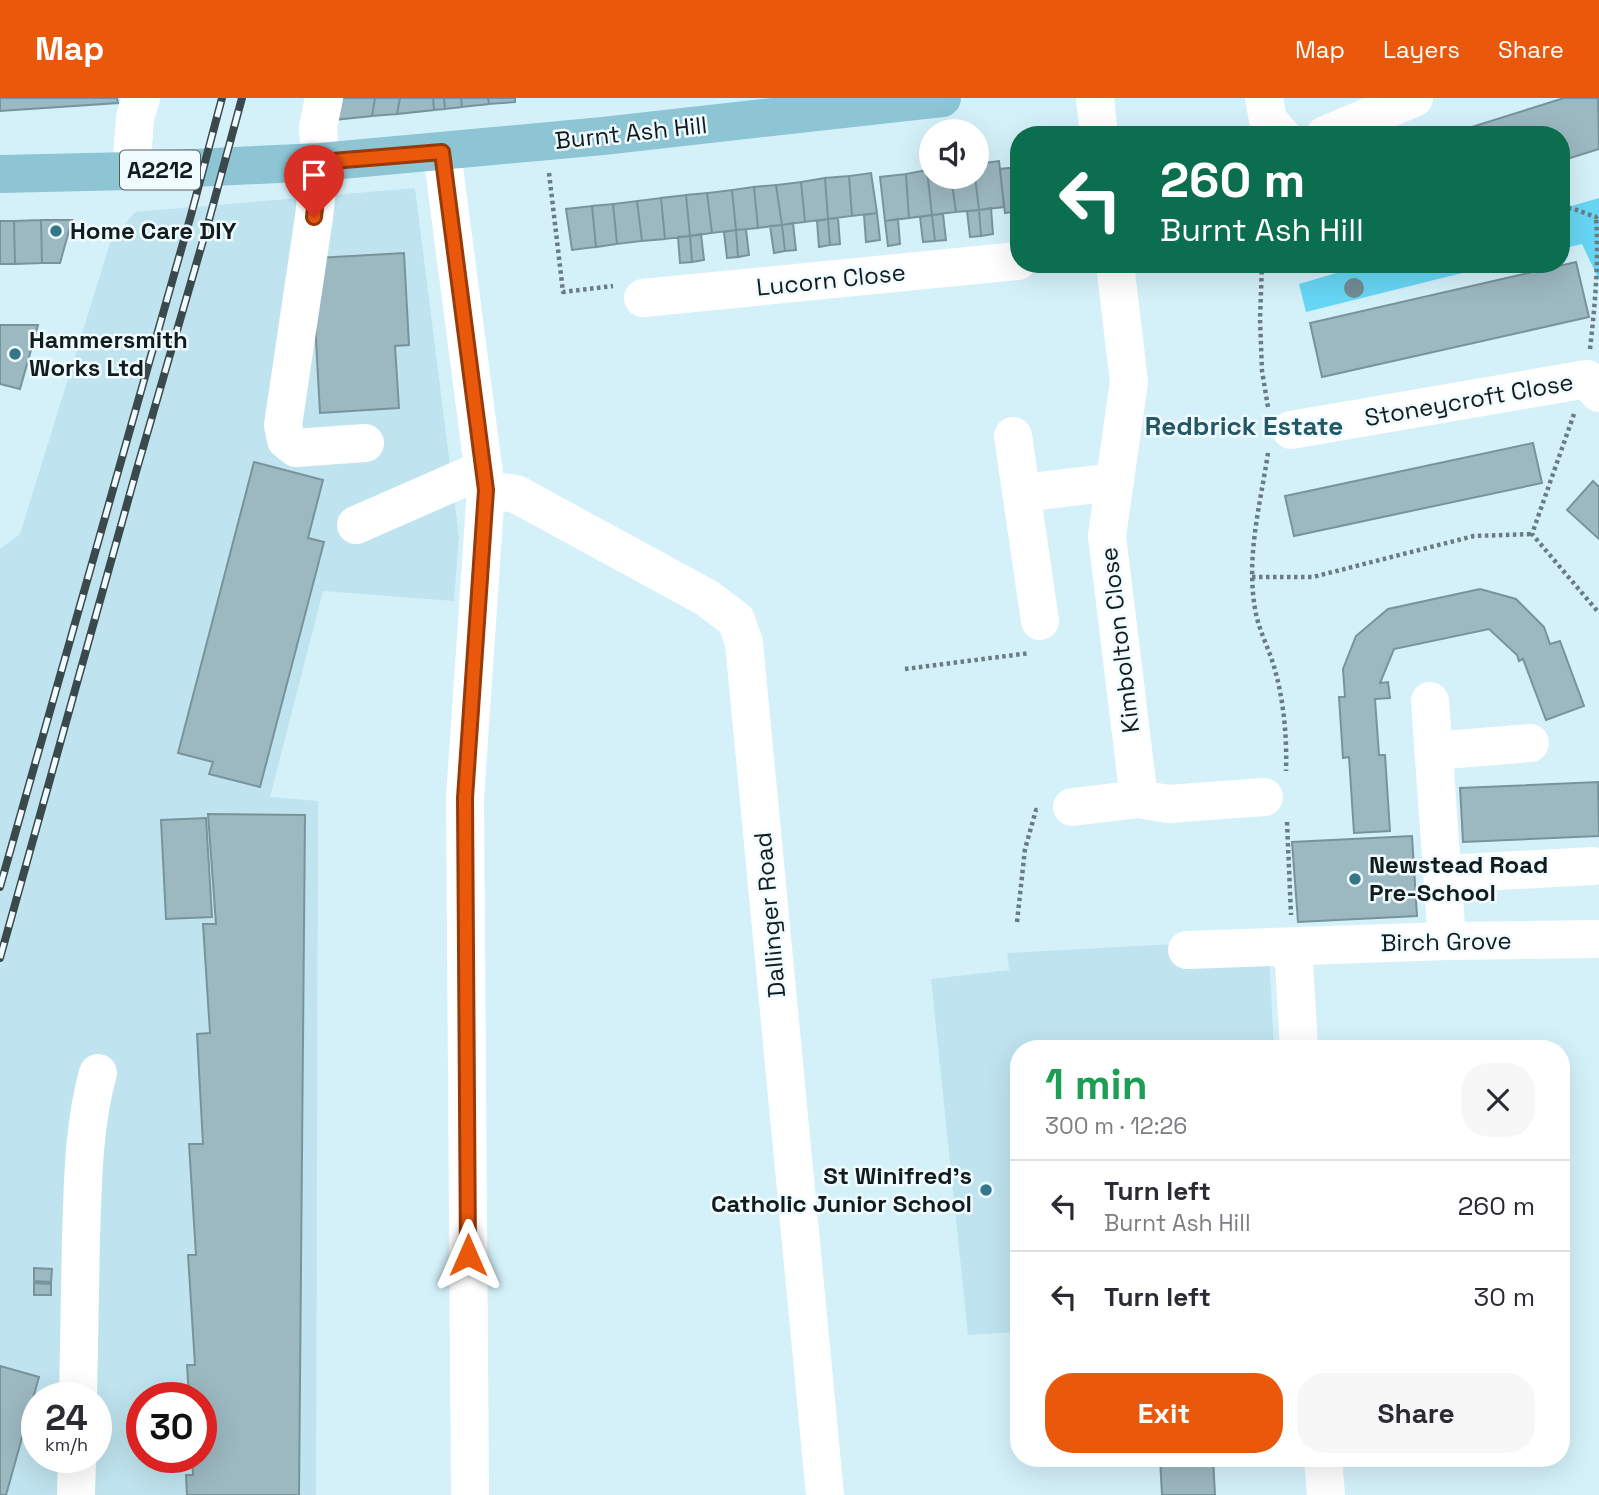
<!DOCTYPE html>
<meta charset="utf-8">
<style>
:root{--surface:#fff;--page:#f7f7f7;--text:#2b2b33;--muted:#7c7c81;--line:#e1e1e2;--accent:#ea580c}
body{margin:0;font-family:"Space Grotesk",sans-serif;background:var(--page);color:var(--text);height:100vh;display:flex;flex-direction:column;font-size:26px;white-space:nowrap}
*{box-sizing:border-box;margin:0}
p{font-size:23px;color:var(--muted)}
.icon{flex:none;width:38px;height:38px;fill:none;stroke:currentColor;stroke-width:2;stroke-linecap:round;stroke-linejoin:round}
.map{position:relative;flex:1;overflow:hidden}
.side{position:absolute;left:1010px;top:942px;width:560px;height:427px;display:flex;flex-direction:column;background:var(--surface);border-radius:28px;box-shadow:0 7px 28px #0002}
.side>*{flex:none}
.guide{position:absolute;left:1010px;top:28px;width:560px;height:147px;border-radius:28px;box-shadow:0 7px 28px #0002;background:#0b6e4f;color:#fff;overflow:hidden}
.tools{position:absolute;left:919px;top:21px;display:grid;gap:14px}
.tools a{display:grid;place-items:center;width:70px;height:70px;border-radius:50%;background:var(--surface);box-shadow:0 7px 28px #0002;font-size:35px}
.speed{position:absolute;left:21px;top:1284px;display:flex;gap:14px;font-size:35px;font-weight:700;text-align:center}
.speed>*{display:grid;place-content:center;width:91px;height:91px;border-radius:50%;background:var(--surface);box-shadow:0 7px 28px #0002;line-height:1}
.speed small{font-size:18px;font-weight:400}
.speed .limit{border:10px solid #d22;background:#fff;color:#111}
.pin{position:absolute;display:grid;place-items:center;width:60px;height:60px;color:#fff;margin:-72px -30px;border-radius:50% 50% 50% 0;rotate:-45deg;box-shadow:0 0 7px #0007}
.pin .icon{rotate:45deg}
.me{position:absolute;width:77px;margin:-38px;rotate:0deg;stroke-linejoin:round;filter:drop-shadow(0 0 5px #0008)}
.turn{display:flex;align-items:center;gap:24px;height:147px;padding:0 35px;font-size:32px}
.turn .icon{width:91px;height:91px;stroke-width:2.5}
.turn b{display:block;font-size:49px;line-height:60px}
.round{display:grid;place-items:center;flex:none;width:74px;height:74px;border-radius:28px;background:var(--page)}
.summary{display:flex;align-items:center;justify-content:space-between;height:119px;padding:0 35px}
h1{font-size:42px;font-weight:700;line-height:52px;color:#1e9e55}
.cta{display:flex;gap:14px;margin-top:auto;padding:14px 35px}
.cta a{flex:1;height:80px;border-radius:28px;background:var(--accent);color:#fff;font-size:28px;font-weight:700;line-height:80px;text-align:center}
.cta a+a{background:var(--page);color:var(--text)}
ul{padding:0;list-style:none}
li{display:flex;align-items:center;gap:21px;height:91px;padding:0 35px;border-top:2px solid var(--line)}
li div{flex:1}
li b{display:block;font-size:26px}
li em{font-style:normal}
header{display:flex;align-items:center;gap:42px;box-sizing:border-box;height:98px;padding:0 35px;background:var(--accent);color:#fff}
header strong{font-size:33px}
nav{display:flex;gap:38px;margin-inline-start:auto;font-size:24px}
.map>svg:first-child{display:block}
.built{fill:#bfe4ef;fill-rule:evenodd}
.green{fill:#67d6f5}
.building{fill:#9cb8c0;stroke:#78939b;stroke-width:2}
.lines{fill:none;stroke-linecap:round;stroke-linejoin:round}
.path{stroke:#6a7c82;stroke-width:4.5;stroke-dasharray:3.5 3.5;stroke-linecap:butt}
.minor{stroke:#fff;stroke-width:38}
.major{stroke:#8dc5d5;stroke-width:38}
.rail-casing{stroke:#3b494d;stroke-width:8}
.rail{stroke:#f0fbff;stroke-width:5;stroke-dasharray:16;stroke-linecap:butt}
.tree{fill:#728c94}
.route-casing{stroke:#983908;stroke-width:18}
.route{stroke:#ea580c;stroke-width:12}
.poi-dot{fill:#357689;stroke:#f0fbff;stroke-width:2.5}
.labels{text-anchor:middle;stroke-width:5;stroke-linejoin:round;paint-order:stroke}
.shield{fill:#f0fbff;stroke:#555f62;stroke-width:2}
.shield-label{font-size:23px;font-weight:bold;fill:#121c1f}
.street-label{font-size:24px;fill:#121c1f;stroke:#f0fbff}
.poi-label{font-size:24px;font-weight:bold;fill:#121c1f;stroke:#f0fbff;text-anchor:start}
.neighbourhood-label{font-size:26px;font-weight:bold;fill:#235866;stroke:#f0fbff}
</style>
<header>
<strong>Map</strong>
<nav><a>Map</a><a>Layers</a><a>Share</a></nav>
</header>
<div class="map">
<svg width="1599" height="1397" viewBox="0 0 1599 1397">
<rect width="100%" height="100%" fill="#d4f1fa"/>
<path class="built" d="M415 90 459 439 454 503 323 493 270 699 318 703 316 1397H0V451L20 436 110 145 135 114ZM37 1300H96V1360H37ZM142 1300H201V1360H142Z
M1268 841 1274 950H1018V1234L968 1237 931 881 1009 872 1007 855Z"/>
<path class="green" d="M1599 100V182L1582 146 1561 151V111Z
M1367 166H1498L1306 214 1299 186Z"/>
<path class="building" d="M0 0H117L118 5 0 13Z
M337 0H375L372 18 333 22Z
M375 0H400L397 16 372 18Z
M400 0H433L434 12 397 16Z
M433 0H444L445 11 434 12Z
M444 0H461L462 9 445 11Z
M461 0H488L489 6 462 9Z
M488 0H515V4L489 6Z
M1564 0H1598L1599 51 1561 63V37H1457L1456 34Z
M999 63 1004 109 979 112 975 79H976V66Z
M1018 69V113L1005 115 1000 71Z
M927 72H931V79H951L956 114 932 117Z
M927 72 932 117 909 120 906 76Z
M871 75 877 115 852 118 849 78Z
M906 76 909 120 885 123 880 79Z
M849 78 852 118 828 121 825 80Z
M951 79H975L979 112 956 114Z
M825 80 828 121 805 124 801 84Z
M801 84 805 124 782 127 776 87Z
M776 87 782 127 758 130 754 89Z
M754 89 758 130 736 132 732 92Z
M732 92 736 132 712 135 707 95Z
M707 95 712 135 690 138 686 97Z
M686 97 690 138 665 141 661 100Z
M661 100 665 141 642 143 637 103Z
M637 103 642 143 617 146 613 106Z
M613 106 617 146 596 149 592 108Z
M592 108 596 149 572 152 566 111Z
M991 110 993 136 981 138 979 112Z
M979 112 981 138 970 139 967 113Z
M1018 113V140H1017L1014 114Z
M877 115 880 142 866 144 864 117Z
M943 116 946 142 935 143 932 117Z
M932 117 935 143 923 144 920 119Z
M838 120 840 146 830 147 828 121Z
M828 121 830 147 819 149 817 123Z
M898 121 900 146 888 148 885 123Z
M41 122H72L60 165H42Z
M41 122 42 165 15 166 14 123Z
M0 123H14L15 166H0Z
M793 125 796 152 785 153 782 127Z
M782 127 785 153 774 155 770 128Z
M746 131 749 157 738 159 736 132Z
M736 132 738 159 727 160 724 134Z
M701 136 704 162 692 164 690 138Z
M690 138 692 164 680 165 678 139Z
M404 155 409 247 395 248 399 310 320 315 313 188 317 160Z
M1576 164 1589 219 1322 279 1310 225Z
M0 227H38L20 291 0 286Z
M1533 345 1542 385 1294 438 1285 398Z
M254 364 323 382 308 440 324 444 260 689 209 676 213 664 178 655Z
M1593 383 1599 389V441L1567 412Z
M1480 491 1516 501 1544 529 1550 546 1560 543 1584 608 1546 622 1523 561 1519 563 1517 557 1489 531 1394 551 1380 585 1388 584 1390 600 1375 601 1379 657H1385L1390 733 1354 735 1349 659 1343 660 1339 599H1345L1343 571 1356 538 1388 511Z
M1598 684 1599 738 1463 744 1460 690Z
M208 716 305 717 299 1397H187L186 1377H193L192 1360H201V1300H189L187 1267H195L188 1157H196L189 1046H203L197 936 210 935 203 826H216Z
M206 720 212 819 166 821 161 722Z
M1412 738 1417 818 1298 824 1292 744Z
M34 1170 52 1171 51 1184 34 1183Z
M34 1185 51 1186V1197H34Z
M0 1268 39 1279 6 1397H0Z
M1160 1360H1213L1215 1397H1162Z"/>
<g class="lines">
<path class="path" d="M549 75 563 194 613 188
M1561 109 1574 111 1596 119 1599 117
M1262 166 1260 221 1262 273 1268 309
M1287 166 1309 172 1344 170 1369 166
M1590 251C1595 207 1599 163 1596 119
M1574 316 1532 436 1599 515
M1268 355C1260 408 1245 462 1256 516 1260 535 1270 553 1275 572 1284 605 1287 639 1286 673
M1252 479H1313L1474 438 1532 436
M905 571 1030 555
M1287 724 1291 817
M1017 824 1025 751 1036 712H1039"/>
<path class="minor" d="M324 0 318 29 320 64 314 119 283 327 286 342 296 350 365 345
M1095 0 1099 37
M1264 0 1268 22 1281 37
M1325 37 1414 0
M442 54 486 392 465 700 470 1397
M131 73 135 20 141 0
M1115 166 1129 284 1107 438 1139 701 1168 706 1264 699
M643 200 1018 163
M1291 332 1587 281 1599 295
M1013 338 1040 523
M486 392 516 396 707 500 736 522 744 545 825 1397
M1021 395 1115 384
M356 427 484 371
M1430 603 1447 843
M1433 653 1530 645
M1072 709 1139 701
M1443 776 1593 768
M1293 849 1299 950
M1187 852 1447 843 1599 841
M78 1300C79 1247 80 1193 81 1140 83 1084 83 1029 98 975
M1323 1360 1326 1397
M76 1397 77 1360"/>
<path class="major" d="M0 76 131 73 320 64 603 38 942 0"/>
<defs>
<path id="rail" d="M0 789 191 117 222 0
M0 860 136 374 209 122 242 0"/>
</defs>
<use href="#rail" class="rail-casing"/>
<use href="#rail" class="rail"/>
</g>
<circle class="tree" cx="1354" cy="190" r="10"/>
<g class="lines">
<defs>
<path id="route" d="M314 119 320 64 442 54 486 392 465 700 468 1157"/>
</defs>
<use href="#route" class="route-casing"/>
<use href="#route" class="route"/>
</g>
<g class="poi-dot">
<circle cx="56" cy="133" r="7"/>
<circle cx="15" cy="256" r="7"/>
<circle cx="1355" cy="781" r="7"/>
<circle cx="986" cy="1092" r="7"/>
</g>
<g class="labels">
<rect class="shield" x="120" y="52.5" width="80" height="39" rx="5"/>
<g class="shield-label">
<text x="160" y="80">A2212</text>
</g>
<g class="street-label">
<text transform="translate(631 35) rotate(-6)" y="8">Burnt Ash Hill</text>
<text transform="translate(831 182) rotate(-6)" y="8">Lucorn Close</text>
<text transform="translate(1469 302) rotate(-10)" y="8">Stoneycroft Close</text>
<text transform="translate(1120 542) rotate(-97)" y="8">Kimbolton Close</text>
<text transform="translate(770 817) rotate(-95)" y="8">Dallinger Road</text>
<text transform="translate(1446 844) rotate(-1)" y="8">Birch Grove</text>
</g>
<g class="poi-label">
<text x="70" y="141">Home Care DIY</text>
<text x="29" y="250">Hammersmith<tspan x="29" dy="28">Works Ltd</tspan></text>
<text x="1369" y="775">Newstead Road<tspan x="1369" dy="28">Pre-School</tspan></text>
<text x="972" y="1086" text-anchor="end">St Winifred's<tspan x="972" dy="28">Catholic Junior School</tspan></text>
</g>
<g class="neighbourhood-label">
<text x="1244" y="337">Redbrick Estate</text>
</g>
</g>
</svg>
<div class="tools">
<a><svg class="icon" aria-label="sound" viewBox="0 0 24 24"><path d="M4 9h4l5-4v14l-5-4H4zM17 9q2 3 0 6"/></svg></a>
</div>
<div class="speed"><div>24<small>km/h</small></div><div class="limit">30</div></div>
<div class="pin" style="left:314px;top:119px;background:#d93025"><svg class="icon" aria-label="arrive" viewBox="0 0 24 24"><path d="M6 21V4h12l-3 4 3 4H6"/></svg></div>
<svg class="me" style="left:468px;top:1157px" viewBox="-20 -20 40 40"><path d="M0-17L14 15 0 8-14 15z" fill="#ea580c" stroke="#fff" stroke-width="4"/></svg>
<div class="guide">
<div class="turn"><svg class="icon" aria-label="left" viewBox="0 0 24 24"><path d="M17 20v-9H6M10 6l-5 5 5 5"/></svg><div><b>260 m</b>Burnt Ash Hill</div></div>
</div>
<section class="side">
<div class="summary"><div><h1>1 min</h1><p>300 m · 12:26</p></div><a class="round"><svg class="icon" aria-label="close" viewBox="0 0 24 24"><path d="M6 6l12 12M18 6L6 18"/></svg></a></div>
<ul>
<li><svg class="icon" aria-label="left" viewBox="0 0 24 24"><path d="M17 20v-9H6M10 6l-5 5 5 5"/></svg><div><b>Turn left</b><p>Burnt Ash Hill</p></div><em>260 m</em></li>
<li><svg class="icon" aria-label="left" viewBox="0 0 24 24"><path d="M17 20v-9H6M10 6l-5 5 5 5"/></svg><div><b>Turn left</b></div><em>30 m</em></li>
</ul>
<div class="cta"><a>Exit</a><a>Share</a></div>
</section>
</div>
